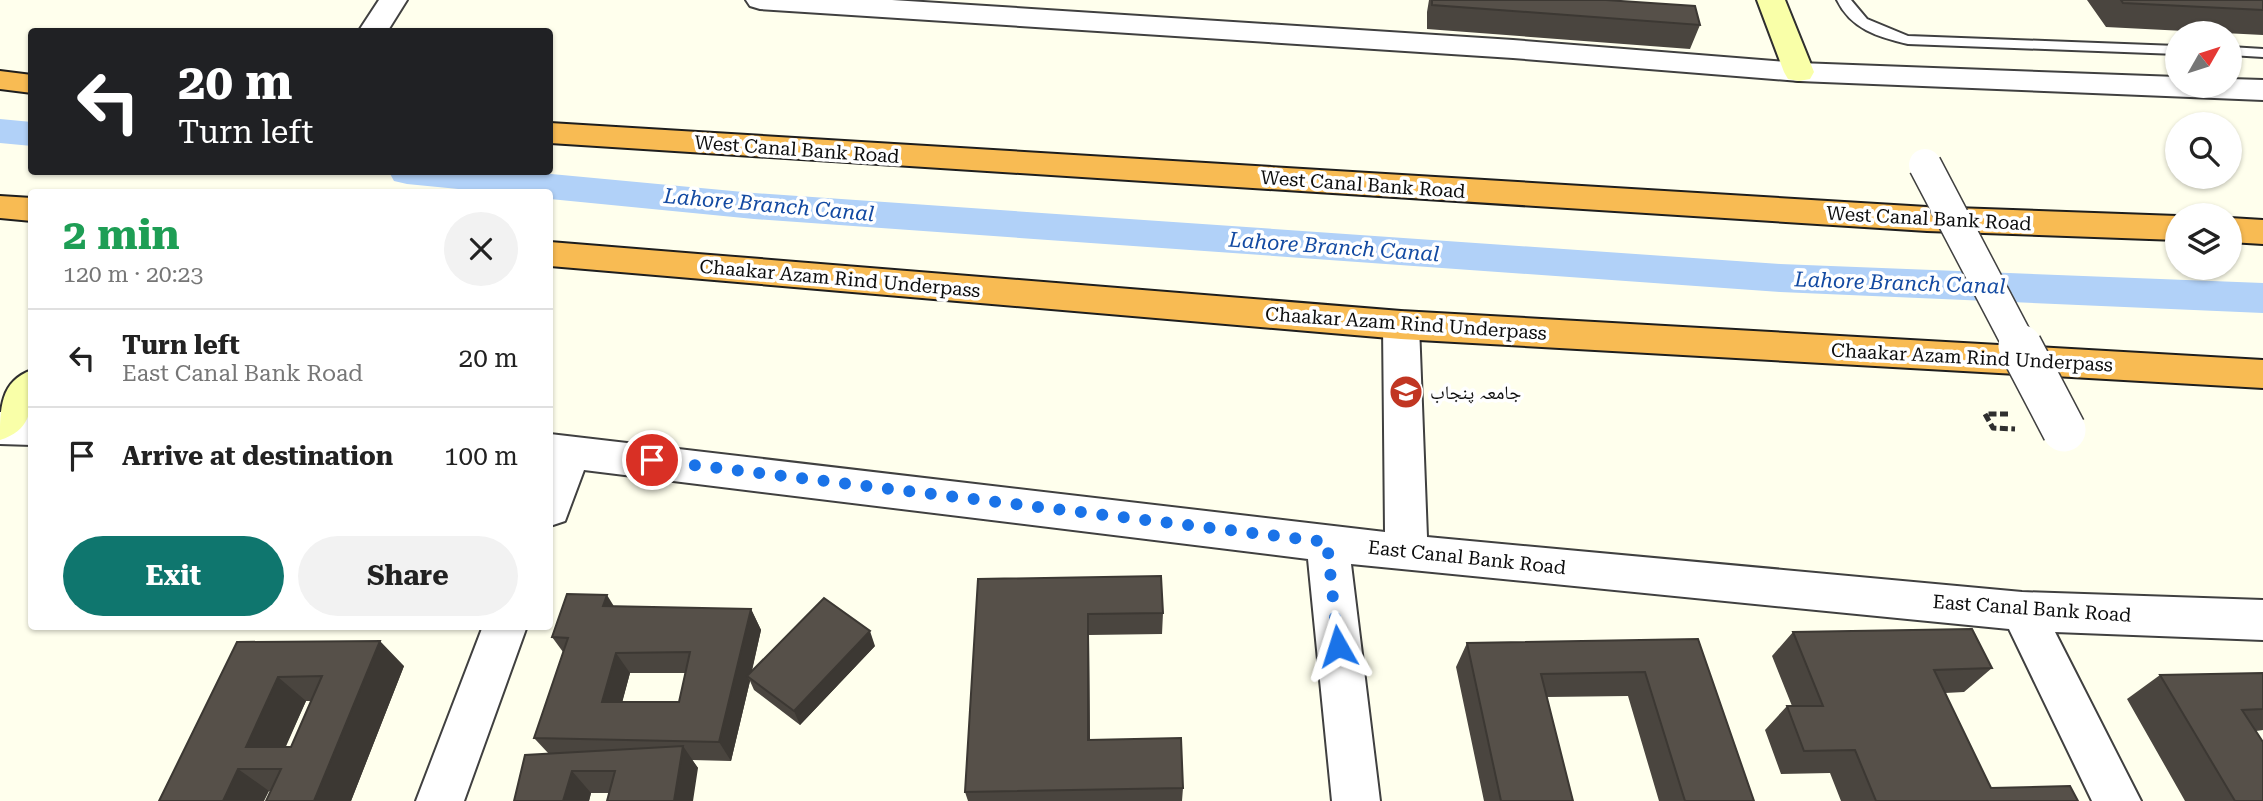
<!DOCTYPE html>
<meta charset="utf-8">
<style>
:root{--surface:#fff;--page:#f2f2f2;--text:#222;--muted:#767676;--line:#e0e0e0;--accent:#0f766e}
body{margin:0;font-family:"Roboto Serif","Noto Naskh Arabic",serif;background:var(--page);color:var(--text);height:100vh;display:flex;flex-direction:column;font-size:26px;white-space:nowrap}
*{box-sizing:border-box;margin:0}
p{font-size:23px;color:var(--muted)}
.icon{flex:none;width:38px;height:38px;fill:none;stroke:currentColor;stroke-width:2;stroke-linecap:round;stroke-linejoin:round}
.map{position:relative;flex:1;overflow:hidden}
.details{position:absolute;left:28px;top:189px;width:525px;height:441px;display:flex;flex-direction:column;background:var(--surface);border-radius:7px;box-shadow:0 2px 5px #0004}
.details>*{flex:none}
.guide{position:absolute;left:28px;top:28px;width:525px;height:147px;border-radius:7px;box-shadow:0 2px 5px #0004;background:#202124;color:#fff;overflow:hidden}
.needle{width:46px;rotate:51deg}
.buttons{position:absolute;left:2165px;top:21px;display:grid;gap:14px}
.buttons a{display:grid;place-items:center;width:77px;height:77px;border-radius:50%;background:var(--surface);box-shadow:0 2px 5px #0004;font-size:35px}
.pin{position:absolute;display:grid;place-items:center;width:60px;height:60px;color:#fff;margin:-30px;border:4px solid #fff;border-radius:50%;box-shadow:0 2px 7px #0007}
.me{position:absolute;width:77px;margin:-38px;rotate:354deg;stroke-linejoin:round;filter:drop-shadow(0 0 5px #0008)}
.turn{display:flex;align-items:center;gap:24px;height:147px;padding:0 35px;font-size:32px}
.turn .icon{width:91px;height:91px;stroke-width:2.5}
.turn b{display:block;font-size:49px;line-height:60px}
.round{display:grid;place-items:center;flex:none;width:74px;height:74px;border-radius:37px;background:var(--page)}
.head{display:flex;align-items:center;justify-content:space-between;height:119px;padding:0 35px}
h1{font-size:42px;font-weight:700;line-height:52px;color:#1e9e55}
.button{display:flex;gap:14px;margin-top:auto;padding:14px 35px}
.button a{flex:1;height:80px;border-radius:42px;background:var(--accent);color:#fff;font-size:28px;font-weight:700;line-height:80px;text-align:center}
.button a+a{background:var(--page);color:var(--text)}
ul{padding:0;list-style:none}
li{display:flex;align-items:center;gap:21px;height:98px;padding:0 35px;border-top:2px solid var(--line)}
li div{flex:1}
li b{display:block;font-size:26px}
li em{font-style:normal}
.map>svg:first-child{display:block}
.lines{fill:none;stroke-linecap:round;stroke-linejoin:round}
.canal{fill:#b1d1f8;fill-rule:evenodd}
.lane-casing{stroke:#404040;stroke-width:4}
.street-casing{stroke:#404040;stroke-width:4}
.secondary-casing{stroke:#2f2f2f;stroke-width:4}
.highway-casing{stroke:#1e1e1e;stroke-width:4}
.path{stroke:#2f2f2f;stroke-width:5;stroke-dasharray:8 3.5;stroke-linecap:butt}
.lane{fill:#fff;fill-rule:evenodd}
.street{fill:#fff;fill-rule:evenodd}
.secondary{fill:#f9ffa8;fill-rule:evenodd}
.highway{fill:#f8bb53;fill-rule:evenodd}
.street-bridge-far1-casing{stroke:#404040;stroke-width:35;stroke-linecap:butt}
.street-bridge-casing{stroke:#404040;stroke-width:46;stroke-linecap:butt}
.street-bridge-far1{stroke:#fff;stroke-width:32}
.street-bridge{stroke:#fff;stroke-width:43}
.wall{fill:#4a453f;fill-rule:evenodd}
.shaded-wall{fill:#3c3833}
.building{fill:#565049;stroke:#3c3833;stroke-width:2;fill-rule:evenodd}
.route{stroke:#1a73e8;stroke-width:12;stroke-dasharray:0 21.6}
.labels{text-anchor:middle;stroke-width:7;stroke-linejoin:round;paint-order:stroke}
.street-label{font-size:19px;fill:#0d0d0d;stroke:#fff}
.poi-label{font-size:19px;fill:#0d0d0d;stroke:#fff;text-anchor:start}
.water-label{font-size:21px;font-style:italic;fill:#134aa2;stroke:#fff}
</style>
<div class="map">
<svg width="2263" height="801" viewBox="0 0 2263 801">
<rect width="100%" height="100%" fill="#ffffed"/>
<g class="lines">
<path class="canal" d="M0 119 32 122V146L0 143Z
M389 172H530L754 193 1780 264 2263 283V313L1780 292 754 219 550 199V192H489L407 184 394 181Z"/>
<defs>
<path id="lane" d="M1837 0H1851L1867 19 1908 36 2177 46V54L1908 44C1878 37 1851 29 1837 0Z
M2230 47 2263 49V57L2230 55Z"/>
<path id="street" d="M379 0H407L387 32H358Z
M746 0H892L1513 40 1799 63 2177 77V86H2230V79L2263 80V100L1799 81 1513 58 760 9 750 6Z
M1401 311 1414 315 1419 325 1427 537 2022 592 2263 600V640L2055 632 2141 801H2092L2009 629 1351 564 1380 801H1332L1308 559 584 470 565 521 550 526V434L1385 532 1383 325 1388 315Z
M0 412 32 413V445L0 444Z
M483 626H527L464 801H416Z"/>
<path id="secondary" d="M1757 0H1785L1814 72 1810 79 1799 81 1788 79 1784 72Z
M32 370C32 401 36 429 0 440 0 409 0 381 32 370Z"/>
<path id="highway" d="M0 71 32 75V93L0 89Z
M550 123 1927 207 2177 216V240L1927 231 550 143Z
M0 196 32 198V221L0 218Z
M2230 218 2263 220V244L2230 242Z
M550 242 1401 311 2263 360V388L1401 339 550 266Z"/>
</defs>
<use href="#lane" class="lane-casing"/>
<use href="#street" class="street-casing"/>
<use href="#secondary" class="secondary-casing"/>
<use href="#highway" class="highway-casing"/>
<path class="path" d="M2008 414H1985L1993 428 2015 429"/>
<use href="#lane" class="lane"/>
<use href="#street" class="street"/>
<use href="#secondary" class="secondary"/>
<use href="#highway" class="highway"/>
<defs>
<path id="street-bridge-far1" d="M1925 165 2021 348"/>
<path id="street-bridge" d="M2020 346 2064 430"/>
</defs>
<use href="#street-bridge-far1" class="street-bridge-far1-casing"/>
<use href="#street-bridge" class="street-bridge-casing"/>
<use href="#street-bridge-far1" class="street-bridge-far1"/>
<use href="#street-bridge" class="street-bridge"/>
</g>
<path class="wall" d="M1429 0H1606L1700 25 1690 49 1427 29V12Z
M2087 0H2263V35L2106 27Z
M978 579 1163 613 1162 634 1089 635 1090 740 1183 788 1182 801H968L965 792Z
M614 606 751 609 761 630 752 671 875 646 800 725 754 690 750 681 731 761 692 760 698 768 609 793H591L589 801H514L549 754 534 738 563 652 552 637ZM630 673H685L679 702H622Z
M1793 632 1992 668 1964 692 1945 693 1991 788 2078 801H1841L1830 773 1781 774 1765 730 1787 706H1792L1772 656Z
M1698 639 1754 801H1659L1628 696 1547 697 1573 801H1484L1456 667 1467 643Z
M237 642 404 666 351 801H266L271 791 159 801ZM306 701H311L291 747H285Z
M2263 673V730L2256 731 2263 801H2185L2127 699 2160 675Z"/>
<path class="shaded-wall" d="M607 595 620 616 603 606Z
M751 609 761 630 750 678 747 676 750 681 731 761 719 742Z
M1088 614 1089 635 1090 758 1088 740Z
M870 631 875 646 800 725 794 711Z
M380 641 404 666 351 801H314Z
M616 653 630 673 617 722 602 702Z
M278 677 306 701 276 769 246 747Z
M683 746 698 768 693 801H674Z
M238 769 269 791 264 801H223Z
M572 771 591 793 589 801H563Z"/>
<path class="building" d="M1432 0H1606L1695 6 1700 25 1432 5Z
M2121 0H2263V10L2123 3Z
M1161 576 1163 613 1088 614V740L1181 738 1183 788 965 792 978 579Z
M567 594 607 595 603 606 751 609 719 742 534 738 568 638 552 637ZM690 652 679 702H602L616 653Z
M824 598 870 631 794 711 747 676Z
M1972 629 1992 668 1934 670 1991 788 2070 786 2078 801H1876L1855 750 1804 751 1787 706H1823L1793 632Z
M1698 639 1754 801H1685L1645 672 1541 674 1573 801H1501L1467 643Z
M380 641 314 801H266L281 769H238L223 801H159L237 642ZM322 676 291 747H246L278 677Z
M2263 673V709L2242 710 2263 742V801H2235L2160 675Z
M683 746 674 801H607L615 771H572L563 801H514L525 755Z"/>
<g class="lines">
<path class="route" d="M652 460 1327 542 1338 646"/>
</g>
<defs>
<symbol id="university-disc" viewBox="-11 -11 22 22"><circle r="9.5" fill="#c13622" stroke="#fff"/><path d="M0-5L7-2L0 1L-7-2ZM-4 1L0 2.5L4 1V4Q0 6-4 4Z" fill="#fff"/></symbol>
</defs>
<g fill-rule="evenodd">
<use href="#university-disc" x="1387" y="373" width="38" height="38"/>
</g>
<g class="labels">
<g class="street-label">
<text transform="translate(797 149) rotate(4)" y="7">West Canal Bank Road</text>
<text transform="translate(1363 184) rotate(4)" y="7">West Canal Bank Road</text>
<text transform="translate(1929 218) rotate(3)" y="7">West Canal Bank Road</text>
<text transform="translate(840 278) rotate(5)" y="7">Chaakar Azam Rind Underpass</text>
<text transform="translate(1406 323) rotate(4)" y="7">Chaakar Azam Rind Underpass</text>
<text transform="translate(1972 357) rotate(3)" y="7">Chaakar Azam Rind Underpass</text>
<text transform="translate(1467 557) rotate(6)" y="7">East Canal Bank Road</text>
<text transform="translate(2032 608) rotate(4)" y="7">East Canal Bank Road</text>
</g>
<g class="poi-label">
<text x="1430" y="399">جامعہ پنجاب</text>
</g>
<g class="water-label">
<text transform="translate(769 205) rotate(5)" y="7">Lahore Branch Canal</text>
<text transform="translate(1334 247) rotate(4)" y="7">Lahore Branch Canal</text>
<text transform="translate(1900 283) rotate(2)" y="7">Lahore Branch Canal</text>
</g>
</g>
</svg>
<div class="buttons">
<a><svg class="needle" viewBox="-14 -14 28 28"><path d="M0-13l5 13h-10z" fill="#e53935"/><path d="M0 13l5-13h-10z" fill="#767676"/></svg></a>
<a><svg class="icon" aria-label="search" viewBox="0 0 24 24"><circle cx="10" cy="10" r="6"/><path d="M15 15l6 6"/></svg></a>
<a><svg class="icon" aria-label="layers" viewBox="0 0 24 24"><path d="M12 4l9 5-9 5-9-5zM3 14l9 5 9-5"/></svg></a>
</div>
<div class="pin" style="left:652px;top:460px;background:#d93025"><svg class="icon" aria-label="arrive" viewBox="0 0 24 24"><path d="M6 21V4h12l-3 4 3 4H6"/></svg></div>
<svg class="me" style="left:1338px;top:646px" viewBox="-20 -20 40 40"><path d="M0-17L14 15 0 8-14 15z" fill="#1a73e8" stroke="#fff" stroke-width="4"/></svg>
<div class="guide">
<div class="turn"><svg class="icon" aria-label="left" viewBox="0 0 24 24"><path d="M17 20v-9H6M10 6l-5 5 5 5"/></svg><div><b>20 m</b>Turn left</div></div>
</div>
<section class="details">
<div class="head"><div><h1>2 min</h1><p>120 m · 20:23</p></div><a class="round"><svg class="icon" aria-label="close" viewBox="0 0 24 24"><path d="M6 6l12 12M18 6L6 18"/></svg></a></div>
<ul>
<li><svg class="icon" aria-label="left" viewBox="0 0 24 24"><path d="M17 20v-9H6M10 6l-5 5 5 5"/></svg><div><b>Turn left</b><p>East Canal Bank Road</p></div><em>20 m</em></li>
<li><svg class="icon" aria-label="arrive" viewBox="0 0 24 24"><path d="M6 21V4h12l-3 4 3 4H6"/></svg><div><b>Arrive at destination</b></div><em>100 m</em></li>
</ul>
<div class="button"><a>Exit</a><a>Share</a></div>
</section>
</div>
